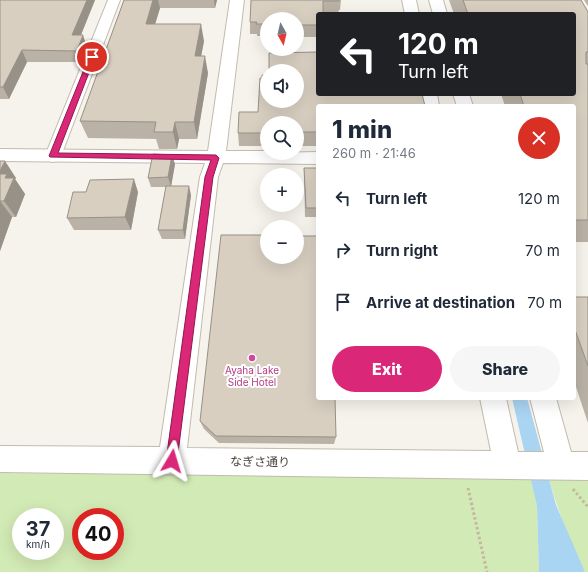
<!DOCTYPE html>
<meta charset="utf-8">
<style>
:root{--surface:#fff;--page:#f6f6f7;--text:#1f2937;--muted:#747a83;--accent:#db2777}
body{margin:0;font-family:Inter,"Noto Sans JP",sans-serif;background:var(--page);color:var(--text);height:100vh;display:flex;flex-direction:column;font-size:15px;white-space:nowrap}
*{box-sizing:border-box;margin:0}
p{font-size:13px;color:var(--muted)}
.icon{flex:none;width:22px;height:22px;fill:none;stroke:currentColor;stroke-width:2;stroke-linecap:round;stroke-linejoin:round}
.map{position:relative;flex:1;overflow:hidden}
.sheet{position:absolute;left:316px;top:104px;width:260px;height:296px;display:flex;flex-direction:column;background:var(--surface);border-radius:4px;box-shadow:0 4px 16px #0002}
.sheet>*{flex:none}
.guide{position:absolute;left:316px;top:12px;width:260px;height:84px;border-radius:4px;box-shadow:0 4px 16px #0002;background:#202124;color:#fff;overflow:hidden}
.needle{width:26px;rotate:172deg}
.fabs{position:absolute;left:260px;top:12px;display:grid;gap:8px}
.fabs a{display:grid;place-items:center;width:44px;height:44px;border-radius:50%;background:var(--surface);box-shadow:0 4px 16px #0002;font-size:20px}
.speed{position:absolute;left:12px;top:508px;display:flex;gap:8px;font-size:20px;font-weight:700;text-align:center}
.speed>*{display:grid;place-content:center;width:52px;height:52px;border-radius:50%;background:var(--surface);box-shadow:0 4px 16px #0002;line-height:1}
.speed small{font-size:10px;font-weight:400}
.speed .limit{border:6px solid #d22;background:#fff;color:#111}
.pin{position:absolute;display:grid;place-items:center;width:34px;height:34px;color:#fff;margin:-17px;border:2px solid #fff;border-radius:50%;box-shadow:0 1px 4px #0007}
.me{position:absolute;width:44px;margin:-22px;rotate:7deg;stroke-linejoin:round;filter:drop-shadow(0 0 3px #0008)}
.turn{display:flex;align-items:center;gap:14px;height:84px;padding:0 16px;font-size:18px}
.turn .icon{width:52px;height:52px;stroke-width:2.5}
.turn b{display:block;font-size:28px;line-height:34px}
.round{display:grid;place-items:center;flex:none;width:42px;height:42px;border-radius:21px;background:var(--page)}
.summary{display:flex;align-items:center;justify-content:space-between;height:68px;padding:0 16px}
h1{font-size:24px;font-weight:800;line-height:30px}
.button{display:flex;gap:8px;margin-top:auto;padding:8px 16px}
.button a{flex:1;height:46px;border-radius:24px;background:var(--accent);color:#fff;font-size:16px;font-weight:800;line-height:46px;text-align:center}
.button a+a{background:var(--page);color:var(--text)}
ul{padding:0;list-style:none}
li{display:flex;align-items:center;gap:12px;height:52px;padding:0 16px}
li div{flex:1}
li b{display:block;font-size:15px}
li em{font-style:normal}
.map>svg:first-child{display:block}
.green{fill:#d2eab5;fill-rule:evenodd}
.water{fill:#a9d4f2}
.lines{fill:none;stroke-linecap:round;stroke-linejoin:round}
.minor-casing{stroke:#c2bbae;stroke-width:2}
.tertiary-casing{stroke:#c2bbae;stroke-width:2}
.path{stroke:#c4b79f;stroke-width:3;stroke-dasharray:2.5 2.5;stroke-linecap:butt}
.minor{fill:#fff;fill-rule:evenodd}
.tertiary{fill:#fff;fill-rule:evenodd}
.wall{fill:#bab2a6}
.shaded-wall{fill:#979187}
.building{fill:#d8cfc1;stroke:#979187}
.route{fill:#db2777;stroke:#8e194d}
.hotel-dot{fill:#d1479c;stroke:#fff;stroke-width:1.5}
.labels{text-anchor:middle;stroke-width:4;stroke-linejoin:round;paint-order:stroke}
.hotel-label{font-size:10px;fill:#b23c85;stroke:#fff}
.near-street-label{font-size:12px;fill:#4b4439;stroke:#fff}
</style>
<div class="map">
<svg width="588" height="572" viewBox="0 0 588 572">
<rect width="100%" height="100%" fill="#f6f3ec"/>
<path class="green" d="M0 473 531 478 537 506 539 572H0ZM21 517H55V551H21ZM81 517H115V551H81Z
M549 479H588V572H585C570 542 558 511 549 479Z"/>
<path class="water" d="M512 398H527L556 505 585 572H539L537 506Z"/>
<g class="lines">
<defs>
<path id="minor" d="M108 0H120L61 156 59 160 53 162 47 160 45 156Z"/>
<path id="tertiary" d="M230 0H244L226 151H267V153L318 152V164L223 163 218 177 187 448 491 451 480 398H506L518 452H544L530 398H556L571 452H588V480L0 472V446L160 447 200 177 205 163 0 161V149L208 151Z
M402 0H416L419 14H405Z
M429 0H443L447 14H433Z
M421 94H437L439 106H423Z
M453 94H469L473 106H457Z"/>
</defs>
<use href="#minor" class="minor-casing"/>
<use href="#tertiary" class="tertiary-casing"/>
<path class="path" d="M468 488 487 572
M573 489 588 507"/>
<use href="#minor" class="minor"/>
<use href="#tertiary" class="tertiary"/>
</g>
<path class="wall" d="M0 0H95L81 35 87 47 81 62H27L9 99H0Z
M124 0H217L215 8H160L155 24 204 41 201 56 208 73 197 139H179L177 149H159L156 139 88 138 80 121Z
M251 0H341L340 10H339L338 13H323L318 14V37H297V19H267V36H257V34H250V22Z
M449 0H581L588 12V242H574V106H505L501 94H574V14H454Z
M584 0H588V6Z
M318 106V146H297V123H267V146H239L238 133 258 112Z
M0 161 16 178 15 179 25 194 16 217H12L0 251Z
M175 164 171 186 191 195 185 239H162L158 230 166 187H151L148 178Z
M304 168H318V398L336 437 334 444 219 443 204 429 200 421 317 236 316 217H305Z
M138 192 131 230H74L67 218Z
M574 297H588V423L574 381Z"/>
<path class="shaded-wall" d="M87 0H95L76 47 72 35Z
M153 0H158L160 8 150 41 146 24Z
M214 0H217L215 8Z
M201 24 204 41 198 73 195 56Z
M83 35 87 47 81 62 77 51Z
M22 50 27 62 9 99 3 87Z
M205 56 208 73 197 139 194 122Z
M175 122 179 139 177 149 173 132Z
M172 155 175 164 171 187 168 177Z
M5 161 16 178 15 179 25 194 16 217 4 201 0 176V171Z
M134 179 138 192 131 230 125 217Z
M189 186 191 195 185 239 183 230Z
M0 201 12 217 0 251Z"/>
<path class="building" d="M0 0H87L72 35H83L77 51 22 50 3 87H0Z
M124 0H153L146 24H201L195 56H205L194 122H175L173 132H154L156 122 80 121Z
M251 0H339V1H323V14H318V25H297V19H267V24H256L257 22H250Z
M463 0H581L588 12V52H586V64H588V220H574V106H524L520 94H574V14H468Z
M318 52V94H422L425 106H318V132H297V123H267V133H238L239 112H258L260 78H262V75H267V101H297V71H269V53Z
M153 154 172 155 168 177 148 178Z
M0 161H5L0 171Z
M304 168H318V208H306Z
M0 174H7L5 178H14L4 201H0Z
M134 179 125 217 67 218 73 192H86L90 180Z
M166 186H189L183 230H158Z
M317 208H318V230Z
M221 235H267V257H297V236H318V398H335L336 437 216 436 200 421Z
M574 297H588V366L574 327Z"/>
<path class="route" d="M92 55 95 57 58 153 216 155 219 158 213 177 177 461 176 465 172 467 168 465 166 461 205 177 211 160 50 157 49 156 89 57Z"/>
<circle class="hotel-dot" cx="252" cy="358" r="4"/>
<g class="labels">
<g class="hotel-label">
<text x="252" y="374">Ayaha Lake<tspan x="252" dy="12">Side Hotel</tspan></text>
</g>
<g class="near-street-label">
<text transform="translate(260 462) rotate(1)" y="4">なぎさ通り</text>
</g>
</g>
</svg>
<div class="fabs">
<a><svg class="needle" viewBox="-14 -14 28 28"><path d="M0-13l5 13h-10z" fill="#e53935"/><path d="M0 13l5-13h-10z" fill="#747a83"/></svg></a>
<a><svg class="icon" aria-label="sound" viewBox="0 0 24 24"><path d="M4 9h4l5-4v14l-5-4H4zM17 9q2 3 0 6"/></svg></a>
<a><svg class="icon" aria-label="search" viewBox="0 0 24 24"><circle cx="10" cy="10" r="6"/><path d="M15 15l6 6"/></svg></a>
<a>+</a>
<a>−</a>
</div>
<div class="speed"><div>37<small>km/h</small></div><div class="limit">40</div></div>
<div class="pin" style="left:92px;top:57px;background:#d93025"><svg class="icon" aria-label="arrive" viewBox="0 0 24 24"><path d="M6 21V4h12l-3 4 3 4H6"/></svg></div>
<svg class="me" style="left:172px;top:461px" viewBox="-20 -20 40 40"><path d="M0-17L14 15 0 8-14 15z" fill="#db2777" stroke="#fff" stroke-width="4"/></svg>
<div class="guide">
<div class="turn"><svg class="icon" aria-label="left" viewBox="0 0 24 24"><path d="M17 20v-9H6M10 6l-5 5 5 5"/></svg><div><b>120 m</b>Turn left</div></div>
</div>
<section class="sheet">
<div class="summary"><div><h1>1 min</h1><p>260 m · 21:46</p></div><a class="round" style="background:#d93025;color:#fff"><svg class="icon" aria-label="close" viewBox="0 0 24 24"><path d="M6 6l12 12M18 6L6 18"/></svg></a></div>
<ul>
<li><svg class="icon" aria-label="left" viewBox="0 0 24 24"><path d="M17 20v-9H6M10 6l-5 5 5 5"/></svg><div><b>Turn left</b></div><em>120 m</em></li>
<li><svg class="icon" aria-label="right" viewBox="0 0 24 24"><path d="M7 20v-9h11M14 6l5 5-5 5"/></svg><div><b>Turn right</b></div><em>70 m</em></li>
<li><svg class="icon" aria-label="arrive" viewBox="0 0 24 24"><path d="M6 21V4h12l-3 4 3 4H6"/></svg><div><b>Arrive at destination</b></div><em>70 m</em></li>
</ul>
<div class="button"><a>Exit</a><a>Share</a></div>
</section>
</div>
